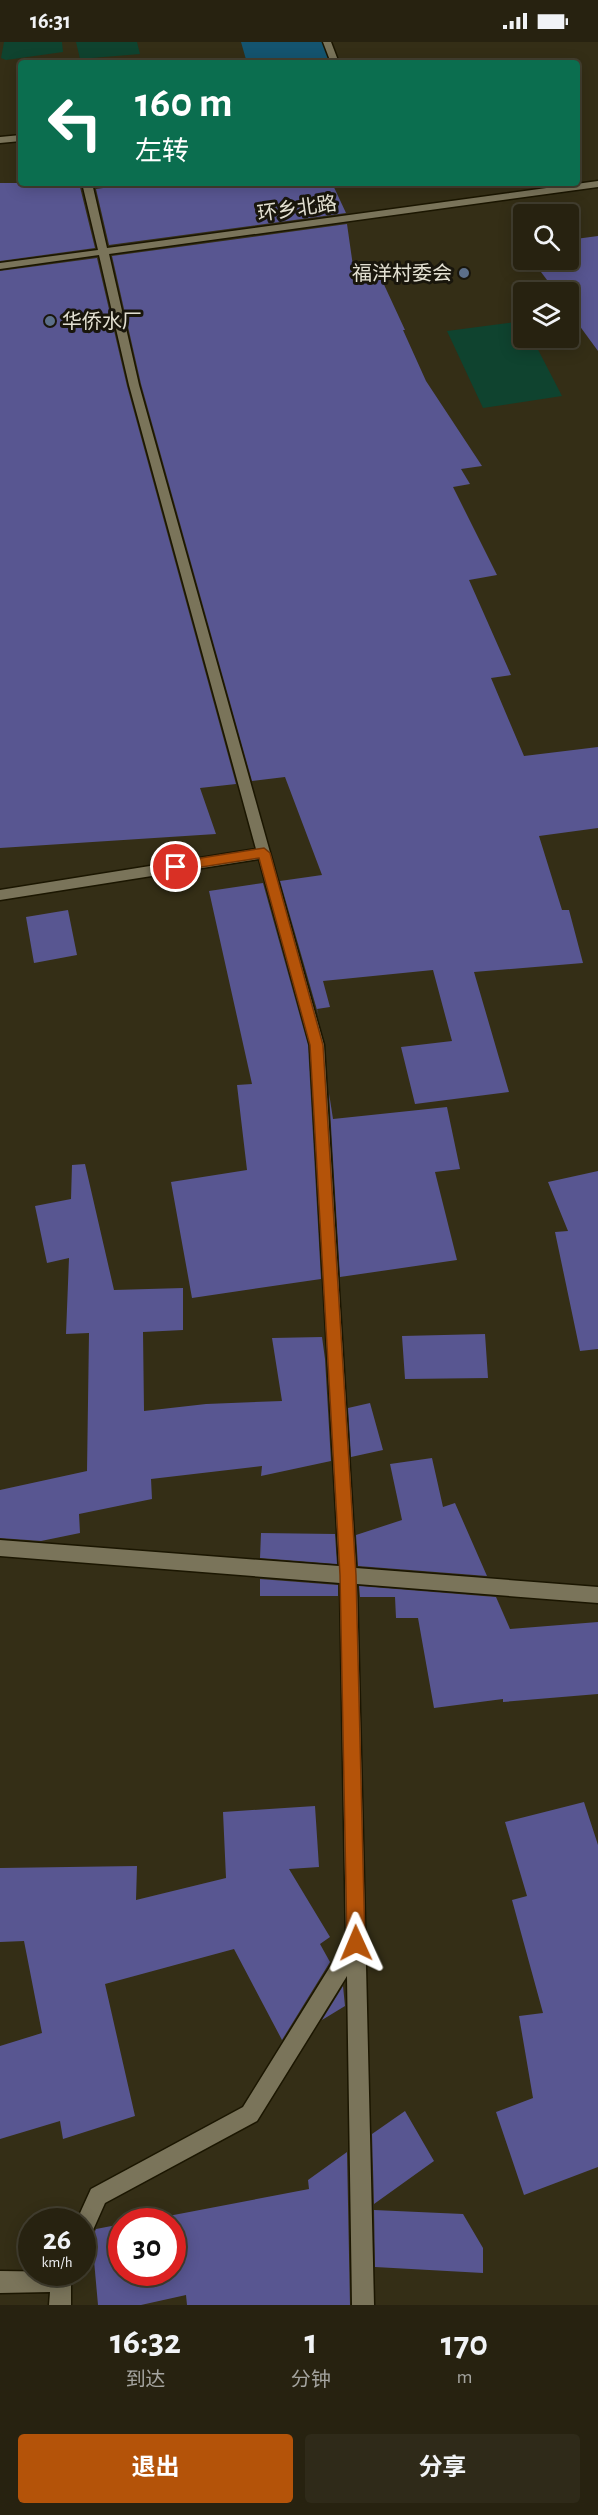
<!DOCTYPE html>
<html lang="zh">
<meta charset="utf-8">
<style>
:root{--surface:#272210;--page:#2f2a19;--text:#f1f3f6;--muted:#a4a49f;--line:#433f30;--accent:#b45309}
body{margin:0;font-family:"Alegreya Sans","Noto Sans SC",sans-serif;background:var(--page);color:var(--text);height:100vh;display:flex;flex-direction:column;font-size:22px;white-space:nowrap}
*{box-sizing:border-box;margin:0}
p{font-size:20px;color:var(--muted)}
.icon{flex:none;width:33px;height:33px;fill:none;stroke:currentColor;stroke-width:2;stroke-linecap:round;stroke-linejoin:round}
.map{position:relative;height:2263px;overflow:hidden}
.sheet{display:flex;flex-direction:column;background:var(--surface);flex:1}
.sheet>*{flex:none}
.banner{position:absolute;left:18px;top:18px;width:562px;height:126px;border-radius:6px;box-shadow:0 3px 15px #0003,0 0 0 2px var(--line);background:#0b6e4f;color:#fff;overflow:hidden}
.buttons{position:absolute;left:513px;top:162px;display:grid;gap:12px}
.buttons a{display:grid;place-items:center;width:66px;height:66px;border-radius:6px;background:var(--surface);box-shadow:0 3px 15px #0003,0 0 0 2px var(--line);font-size:30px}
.speed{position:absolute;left:18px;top:2166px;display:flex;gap:12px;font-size:30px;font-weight:700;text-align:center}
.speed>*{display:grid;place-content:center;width:78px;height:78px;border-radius:50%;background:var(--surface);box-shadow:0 3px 15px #0003,0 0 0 2px var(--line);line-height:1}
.speed small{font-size:15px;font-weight:400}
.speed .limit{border:9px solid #d22;background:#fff;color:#111}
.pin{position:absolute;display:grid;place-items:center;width:51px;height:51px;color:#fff;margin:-26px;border:3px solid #fff;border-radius:50%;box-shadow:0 2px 6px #0007}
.me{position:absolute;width:66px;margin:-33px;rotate:359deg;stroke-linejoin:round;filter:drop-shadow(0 0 4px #0008)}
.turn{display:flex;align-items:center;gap:21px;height:126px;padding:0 18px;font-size:27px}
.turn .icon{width:78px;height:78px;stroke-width:2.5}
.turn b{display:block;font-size:42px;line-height:51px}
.eta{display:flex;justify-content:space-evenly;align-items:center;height:102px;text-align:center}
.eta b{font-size:36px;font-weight:700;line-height:42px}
.action{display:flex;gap:12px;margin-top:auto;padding:12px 18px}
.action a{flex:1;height:69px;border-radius:6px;background:var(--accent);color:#fff;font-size:24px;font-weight:700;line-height:69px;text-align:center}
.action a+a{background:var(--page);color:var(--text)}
.status{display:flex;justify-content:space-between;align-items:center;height:42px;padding:0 30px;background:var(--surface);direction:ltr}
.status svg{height:16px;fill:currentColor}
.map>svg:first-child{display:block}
.green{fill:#0f432f}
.water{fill:#14546f}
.building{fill:#585691}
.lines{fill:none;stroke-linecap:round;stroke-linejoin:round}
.street-casing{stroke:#1b1601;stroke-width:3}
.street{fill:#7a745a;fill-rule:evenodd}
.route{fill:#b45309;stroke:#753606;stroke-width:1.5}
.service-dot{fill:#5c6f8a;stroke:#19160c;stroke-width:2}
.labels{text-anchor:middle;stroke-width:6;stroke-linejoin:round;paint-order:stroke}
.far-street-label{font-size:20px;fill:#e3e0d2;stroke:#19160c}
.far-poi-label{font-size:20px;fill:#e3e0d2;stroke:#19160c;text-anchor:end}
</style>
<div class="status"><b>16:31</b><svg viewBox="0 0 49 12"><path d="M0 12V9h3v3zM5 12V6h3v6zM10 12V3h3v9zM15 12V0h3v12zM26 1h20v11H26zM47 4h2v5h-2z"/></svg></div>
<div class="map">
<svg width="598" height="2263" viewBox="0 0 598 2263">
<rect width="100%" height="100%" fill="#342e16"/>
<path class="green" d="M4 0H62L63 10 6 18 1 16Z
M76 0H137L140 12 80 17Z
M523 279 524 296H532L562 354 483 366 447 289Z"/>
<path class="water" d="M241 0H327L337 21H247Z"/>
<path class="building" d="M0 141H79L95 206 0 219Z
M139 141H332L346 171 109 203 96 147Z
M347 182 353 224 374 221 405 288H403L426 339 482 424 461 427 470 442 453 445 497 533 469 538 511 633 491 636 524 714 598 705V786L539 794 562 868H569L583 921 474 930 509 1050 415 1062 401 1005 452 999 433 928 323 939 330 965 317 967 319 975 280 839 322 833 285 735 252 739 141 342 112 214Z
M598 194V309L568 268V250H556L532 218H568V198Z
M97 216 127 344 236 742 200 746 216 792 0 806V229Z
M263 841 308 1003 321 1237 192 1256 171 1140 247 1128 237 1043 252 1042 209 849Z
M68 868 77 913 34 921 26 875Z
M329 1051 333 1077 447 1065 460 1127 435 1130 457 1218 340 1235Z
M85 1122 114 1248 183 1246V1288L143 1290 144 1369 206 1362 282 1359 272 1296 322 1295 325 1317 331 1419 261 1434 262 1424 151 1437 152 1457 79 1472 80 1491 41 1499 0 1496V1448L87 1429 89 1291 66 1292 69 1216 47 1221 35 1164 71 1157 72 1123Z
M598 1129V1307L580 1309 555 1190 568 1189 548 1140Z
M485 1292 488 1336 405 1337 402 1294Z
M370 1361 383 1408 351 1415 348 1366Z
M432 1416 443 1465 455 1461 487 1534 358 1524 356 1493 402 1478 390 1422Z
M261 1491 335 1492 337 1522 260 1516Z
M260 1537 338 1543V1554H260Z
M359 1544 496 1555 510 1587 598 1580V1652L503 1660V1657L434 1666 418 1576H396L395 1555H360Z
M584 1760 598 1803V2125L524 2153 496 2070 533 2056 519 1974 543 1971 512 1858 527 1854 505 1780Z
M315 1764 319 1825 289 1827 330 1895 320 1902 330 1920 282 1998 234 1907 105 1942 135 2074 63 2097 60 2079 0 2097V2004L42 1991 24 1899 0 1900V1826L137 1824 136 1858 226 1836 223 1770Z
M343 1944 345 1964 322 1978Z
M405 2069 434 2119 374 2162 372 2092Z
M347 2110 350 2263H187L186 2253 141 2263H98L92 2196 96 2187 122 2182V2230H172V2180H137L309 2147 308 2138Z
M374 2168 463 2172 483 2206V2231L375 2225Z"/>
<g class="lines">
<defs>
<path id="street" d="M323 0H331L339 21H331Z
M21 93V99L0 101V95Z
M598 139V145L109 212 139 343 324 1003 356 1526 598 1545V1561L357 1542 374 2263H352L347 1934 257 2079 105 2161 89 2197 82 2200V2180H76L91 2147 243 2065 346 1899 340 1541 0 1514V1498L339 1524 310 1003 259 817 0 858V848L256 807 129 343 99 213 0 227V221L98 208 82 141H92L107 206Z
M0 2229 75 2230 71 2240V2263H49L50 2250 0 2251Z"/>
</defs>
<use href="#street" class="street-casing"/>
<use href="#street" class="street"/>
</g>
<path class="route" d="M264 806 270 811 323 1003 356 1533 365 1901 362 1908 356 1910 350 1908 347 1901 340 1533 310 1003 259 816 176 829 170 825 176 820Z"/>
<g class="service-dot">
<circle cx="464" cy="231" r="6"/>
<circle cx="50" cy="279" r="6"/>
</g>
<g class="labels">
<g class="far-street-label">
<text transform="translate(297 166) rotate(-8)" y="7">环乡北路</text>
</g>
<g class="far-poi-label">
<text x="452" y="238">福洋村委会</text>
<text x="62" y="286" text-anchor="start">华侨水厂</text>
</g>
</g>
</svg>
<div class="buttons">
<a><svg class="icon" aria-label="search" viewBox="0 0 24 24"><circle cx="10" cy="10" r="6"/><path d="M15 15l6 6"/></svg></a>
<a><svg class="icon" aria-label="layers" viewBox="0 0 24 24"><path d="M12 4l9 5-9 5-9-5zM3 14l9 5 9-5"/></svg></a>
</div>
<div class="speed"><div>26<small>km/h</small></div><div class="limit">30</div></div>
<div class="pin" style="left:176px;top:825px;background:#d93025"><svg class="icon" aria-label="arrive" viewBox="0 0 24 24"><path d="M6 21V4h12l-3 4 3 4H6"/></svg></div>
<svg class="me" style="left:356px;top:1901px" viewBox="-20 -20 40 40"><path d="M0-17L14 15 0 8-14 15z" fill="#b45309" stroke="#fff" stroke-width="4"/></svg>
<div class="banner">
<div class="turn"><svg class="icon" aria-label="left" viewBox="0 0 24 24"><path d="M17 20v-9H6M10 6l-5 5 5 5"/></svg><div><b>160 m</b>左转</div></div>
</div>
</div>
<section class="sheet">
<div class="eta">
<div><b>16:32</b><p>到达</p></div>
<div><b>1</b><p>分钟</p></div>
<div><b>170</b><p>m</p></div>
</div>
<div class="action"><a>退出</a><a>分享</a></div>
</section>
